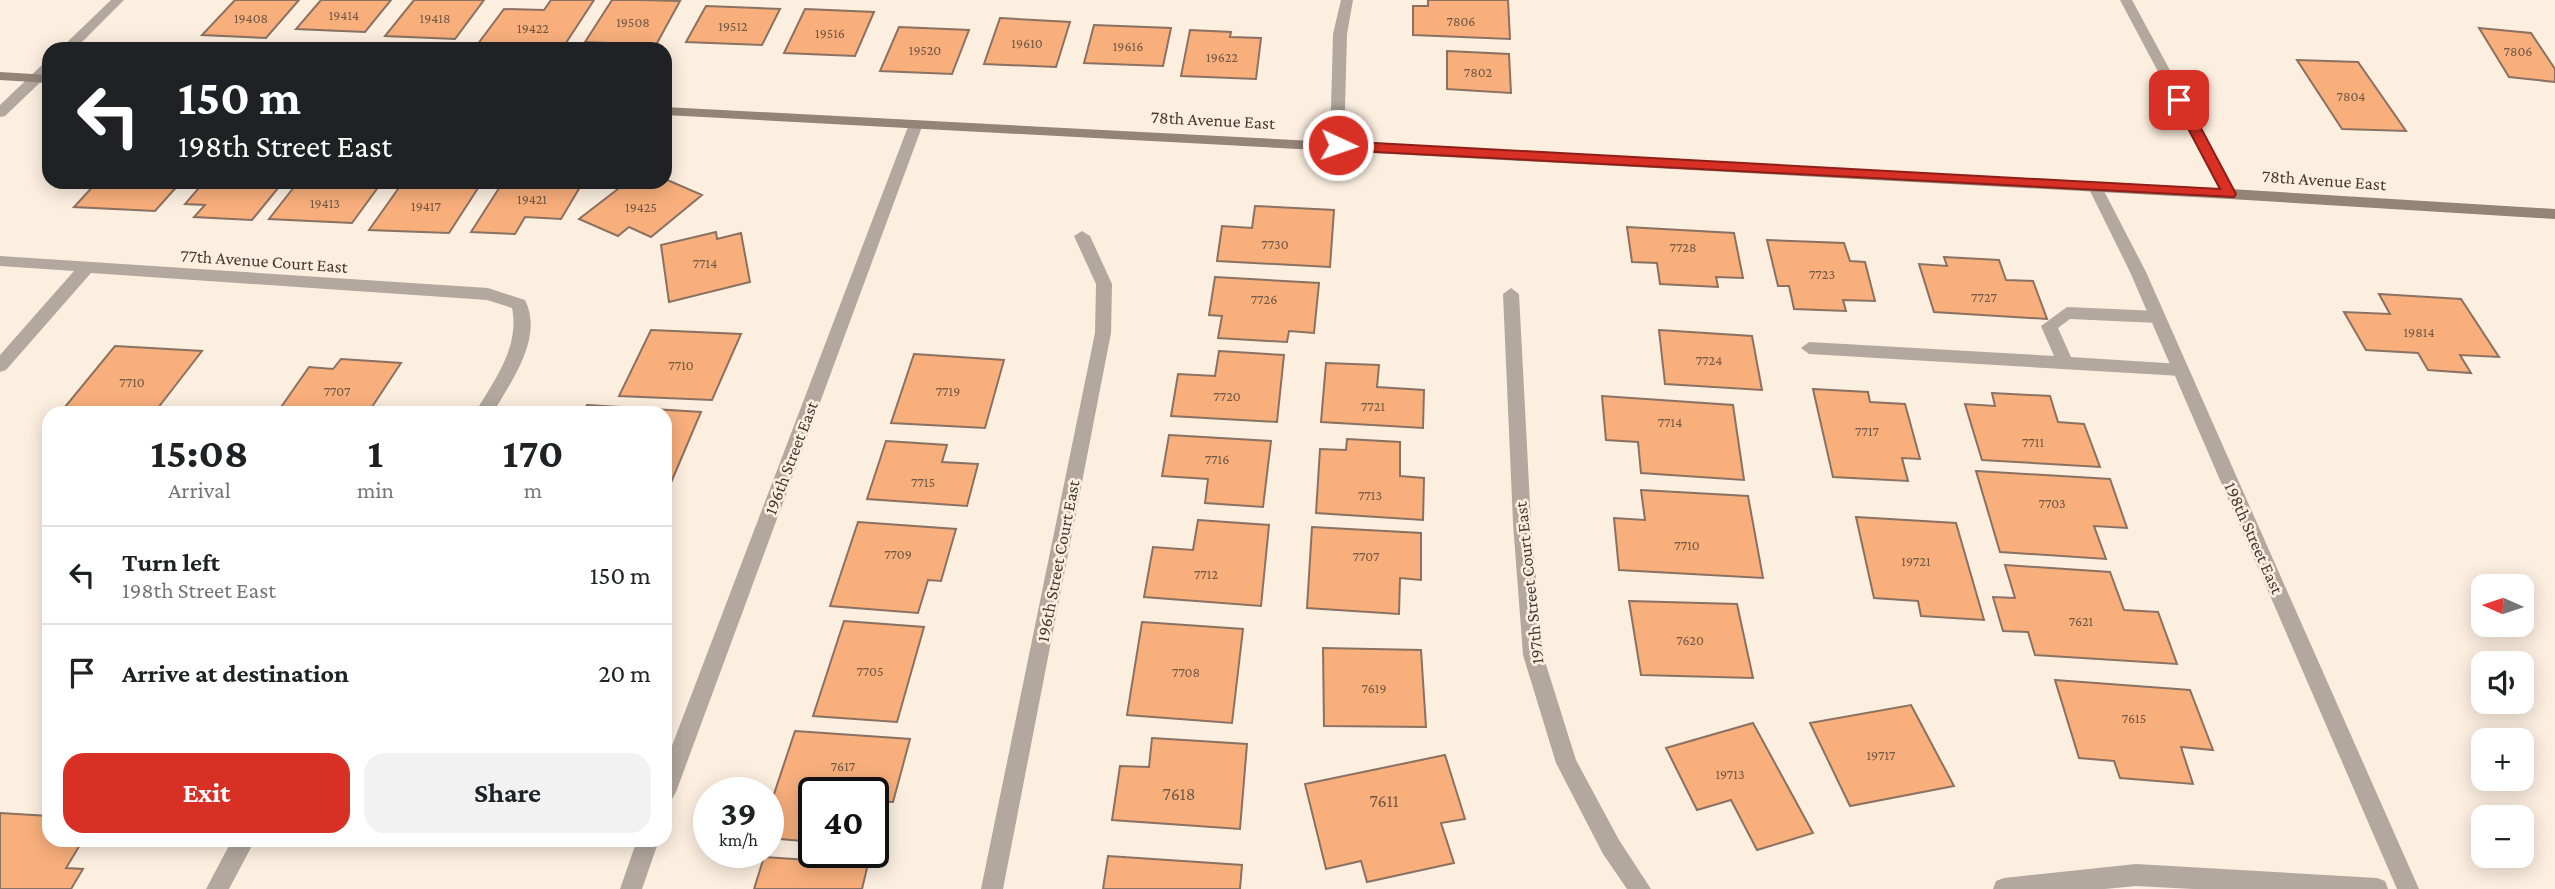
<!DOCTYPE html>
<meta charset="utf-8">
<style>
:root{--surface:#fff;--page:#f2f2f2;--text:#202124;--muted:#757577;--line:#e0e0e0;--accent:#d93025}
body{margin:0;font-family:"Crimson Pro",serif;background:var(--page);color:var(--text);height:100vh;display:flex;flex-direction:column;font-size:26px;white-space:nowrap}
*{box-sizing:border-box;margin:0}
p{font-size:23px;color:var(--muted)}
.icon{flex:none;width:38px;height:38px;fill:none;stroke:currentColor;stroke-width:2;stroke-linecap:round;stroke-linejoin:round}
.map{position:relative;flex:1;overflow:hidden}
.panel{position:absolute;left:42px;top:406px;width:630px;height:441px;display:flex;flex-direction:column;background:var(--surface);border-radius:21px;box-shadow:0 4px 18px #0003}
.panel>*{flex:none}
.top-card{position:absolute;left:42px;top:42px;width:630px;height:147px;border-radius:21px;box-shadow:0 4px 18px #0003;background:#202124;color:#fff;overflow:hidden}
.needle{width:46px;rotate:273deg}
.tools{position:absolute;left:2471px;top:574px;display:grid;gap:14px}
.tools a{display:grid;place-items:center;width:63px;height:63px;border-radius:14px;background:var(--surface);box-shadow:0 4px 18px #0003;font-size:35px}
.speed{position:absolute;left:693px;top:777px;display:flex;gap:14px;font-size:35px;font-weight:700;text-align:center}
.speed>*{display:grid;place-content:center;width:91px;height:91px;border-radius:50%;background:var(--surface);box-shadow:0 4px 18px #0003;line-height:1}
.speed small{font-size:18px;font-weight:400}
.speed .limit{border:4px solid #111;border-radius:10px;background:#fff;color:#111}
.pin{position:absolute;display:grid;place-items:center;width:60px;height:60px;color:#fff;margin:-30px;border-radius:14px;box-shadow:0 4px 10px #0006}
.me{position:absolute;width:77px;margin:-38px;rotate:93deg;stroke-linejoin:round;filter:drop-shadow(0 0 5px #0008)}
.turn{display:flex;align-items:center;gap:24px;height:147px;padding:0 21px;font-size:32px}
.turn .icon{width:91px;height:91px;stroke-width:2.5}
.turn b{display:block;font-size:49px;line-height:60px}
.eta{display:flex;justify-content:space-evenly;align-items:center;height:119px;text-align:center}
.eta b{font-size:42px;font-weight:700;line-height:49px}
.action{display:flex;gap:14px;margin-top:auto;padding:14px 21px}
.action a{flex:1;height:80px;border-radius:21px;background:var(--accent);color:#fff;font-size:28px;font-weight:700;line-height:80px;text-align:center}
.action a+a{background:var(--page);color:var(--text)}
ul{padding:0;list-style:none}
li{display:flex;align-items:center;gap:21px;height:98px;padding:0 21px;border-top:2px solid var(--line)}
li div{flex:1}
li b{display:block;font-size:26px}
li em{font-style:normal}
.map>svg:first-child{display:block}
.building{fill:#f9af7c;stroke:#8b7161;stroke-width:2}
.lines{fill:none;stroke-linecap:round;stroke-linejoin:round}
.lane{fill:#b2a89e;fill-rule:evenodd}
.street{fill:#b2a89e;fill-rule:evenodd}
.secondary{fill:#948477;fill-rule:evenodd}
.route{fill:#d93025;stroke:#8d1f18;stroke-width:2}
.labels{text-anchor:middle;stroke-width:5;stroke-linejoin:round;paint-order:stroke}
.number-label{font-size:14px;fill:#715844}
.street-label{font-size:18px;fill:#443b32;stroke:#fcefe0}
.near-number-label{font-size:18px;fill:#715844}
</style>
<div class="map">
<svg width="2555" height="889" viewBox="0 0 2555 889">
<rect width="100%" height="100%" fill="#fcefe0"/>
<path class="building" d="M235 0H299L266 38 202 35Z
M321 0H391L365 32 296 29Z
M414 0H484L455 39 385 36Z
M551 0H594L562 49 477 45 504 9 544 10Z
M612 0H641L680 1 656 45 585 42Z
M1428 0H1508L1510 39 1413 35V6H1428Z
M706 6 780 9 762 45 686 42Z
M805 9 874 12 855 56 784 53Z
M1000 18 1070 22 1056 67 984 64Z
M1094 25 1171 28 1163 66 1084 63Z
M899 27 969 30 952 74 880 71Z
M2479 28 2531 33 2555 69V82L2509 77Z
M1190 30 1231 32 1230 37 1261 38 1256 79 1181 76Z
M1447 51 1509 54 1511 93 1447 89Z
M2297 60 2358 62 2406 131 2342 129Z
M665 179 702 195 651 237 629 227 618 236 579 219 627 182H665Z
M97 182H181L155 211 74 207Z
M204 182H283L252 220 194 217 205 205 185 204Z
M298 182H370L367 185 379 186 352 223 269 219Z
M403 182H482L449 233 369 230Z
M503 182H583L561 219 525 217 515 234 471 232Z
M1255 206 1334 210 1330 267 1217 261 1222 226 1252 228Z
M1627 227 1734 233 1743 278 1716 277 1718 287 1660 284 1657 263 1632 262Z
M716 232 717 239 741 233 750 282 669 302 661 245Z
M1767 240 1844 243 1850 261 1865 262 1875 301 1843 300 1846 311 1794 309 1789 286H1778Z
M1944 257 1999 260 2006 280 2033 281 2047 319 1934 312 1919 264 1947 266Z
M1215 277 1319 283 1314 333 1289 331 1287 342 1218 338 1222 316 1209 315Z
M2379 294 2461 299 2499 357 2460 355 2471 373 2428 370 2418 353 2366 350 2344 312 2390 314Z
M651 330 741 334 712 400 619 396Z
M1659 330 1752 336 1762 390 1665 384Z
M115 346 202 351 154 413H60Z
M1219 351 1284 355 1277 422 1171 416 1178 374 1215 376Z
M914 354 1004 360 985 428 891 423Z
M341 359 401 363 368 413H277L309 367 333 369Z
M1326 363 1379 365 1377 387 1424 390 1423 428 1321 422Z
M1813 389 1868 392 1870 402 1905 404 1920 459 1902 458 1908 481 1833 477Z
M1992 393 2050 396 2058 422 2084 424 2100 467 1982 460 1965 404 1995 406Z
M1602 396 1733 405 1744 480 1641 473 1638 442 1606 440Z
M587 405 701 412 667 492 665 413H583Z
M1169 435 1271 441 1263 507 1205 503 1208 479 1162 476Z
M1347 439 1400 442V476L1424 478 1423 520 1316 513 1320 449 1346 450Z
M886 441 947 445 942 462 978 464 967 506 867 499Z
M1976 471 2110 479 2127 528 2094 526 2106 559 2000 552Z
M1641 490 1748 496 1763 578 1619 570 1614 518 1645 520Z
M1856 517 1956 523 1984 620 1921 616 1918 601 1874 598Z
M1198 520 1269 525 1261 606 1144 597 1153 547 1193 550Z
M858 522 956 529 941 581 928 580 918 613 830 606Z
M1312 527 1421 533V580L1400 578 1399 614 1307 608Z
M2005 565 2110 572 2124 610 2158 612 2177 664 2035 655 2028 632 2003 631 1993 597 2015 598Z
M1629 601 1737 604 1753 678 1641 675Z
M844 621 924 627 897 722 813 716Z
M1142 622 1243 629 1232 723 1127 715Z
M1323 648 1421 650 1426 727 1324 726Z
M2055 680 2190 690 2213 750 2181 747 2193 784 2120 778 2114 761 2079 758Z
M1911 705 1954 786 1850 806 1810 723Z
M1753 723 1813 833 1757 850 1731 800 1697 810 1666 748Z
M795 731 910 739 893 802 873 801V793H814V842L768 838V812Z
M1152 738 1247 744 1240 829 1112 820 1120 766 1149 767Z
M1445 755 1465 819 1441 823 1454 863 1367 882 1361 861 1326 869 1305 784Z
M0 813 49 816V840H83L66 868 83 869 71 889H0Z
M1108 856 1242 865 1240 889H1103Z
M764 857 868 864 862 889H754Z"/>
<g class="lines">
<path class="lane" d="M2067 307 2158 311 2166 317 2158 323 2070 319 2058 328 2071 357 2181 364 2189 370 2181 376 1809 354 1801 348 1809 342 2054 356 2041 326Z"/>
<path class="street" d="M111 0H124L75 49H60Z
M1341 0H1353L1347 34 1344 145 1337 150 1330 145 1333 34Z
M2120 0H2132L2237 194 2235 198 2230 199 2223 194Z
M49 62V74L5 116 0 117V105L44 63Z
M916 120 923 124 676 792 672 799 665 802V764L909 124Z
M2096 184 2103 189 2146 272 2419 889H2397L2130 272 2089 189Z
M1082 231 1090 236 1112 284 1111 333 1003 889H981L1095 333 1096 284 1074 236Z
M0 256 488 288 525 300C544 338 511 381 493 413H475C494 380 520 348 512 308L487 300 91 273 6 370 0 372V355L74 271 0 266Z
M1511 288 1519 294 1531 523 1543 655 1576 760 1619 840 1651 889H1627L1603 854 1556 763 1523 655 1513 523 1503 294Z
M232 840H255L229 889H206Z
M637 840H659L642 889H620Z
M2136 864 2377 878 2385 881 2388 889H2193L2136 886 2105 889H1993L1996 881 2004 878Z"/>
<path class="secondary" d="M0 72 49 75V83L0 80Z
M665 107 2230 189 2555 209V219L2230 199 665 115Z"/>
</g>
<path class="route" d="M2179 96 2186 100 2236 194 2234 197 1338 150 1331 145 1338 141 2220 189 2173 100Z"/>
<g class="labels">
<g class="number-label">
<text x="344" y="20">19414</text>
<text x="251" y="23">19408</text>
<text x="435" y="23">19418</text>
<text x="1461" y="26">7806</text>
<text x="633" y="27">19508</text>
<text x="733" y="31">19512</text>
<text x="533" y="33">19422</text>
<text x="830" y="38">19516</text>
<text x="1027" y="48">19610</text>
<text x="1128" y="51">19616</text>
<text x="925" y="55">19520</text>
<text x="2518" y="56">7806</text>
<text x="1222" y="62">19622</text>
<text x="1478" y="77">7802</text>
<text x="2351" y="101">7804</text>
<text x="532" y="204">19421</text>
<text x="325" y="208">19413</text>
<text x="426" y="211">19417</text>
<text x="641" y="212">19425</text>
<text x="1275" y="249">7730</text>
<text x="1683" y="252">7728</text>
<text x="705" y="268">7714</text>
<text x="1822" y="279">7723</text>
<text x="1984" y="302">7727</text>
<text x="1264" y="304">7726</text>
<text x="2419" y="337">19814</text>
<text x="1709" y="365">7724</text>
<text x="681" y="370">7710</text>
<text x="132" y="387">7710</text>
<text x="337" y="396">7707</text>
<text x="948" y="396">7719</text>
<text x="1227" y="401">7720</text>
<text x="1373" y="411">7721</text>
<text x="1670" y="427">7714</text>
<text x="1867" y="436">7717</text>
<text x="2033" y="447">7711</text>
<text x="1217" y="464">7716</text>
<text x="923" y="487">7715</text>
<text x="1370" y="500">7713</text>
<text x="2052" y="508">7703</text>
<text x="1687" y="550">7710</text>
<text x="898" y="559">7709</text>
<text x="1366" y="561">7707</text>
<text x="1916" y="566">19721</text>
<text x="1206" y="579">7712</text>
<text x="2081" y="626">7621</text>
<text x="1690" y="645">7620</text>
<text x="870" y="676">7705</text>
<text x="1186" y="677">7708</text>
<text x="1374" y="693">7619</text>
<text x="2134" y="723">7615</text>
<text x="1881" y="760">19717</text>
<text x="843" y="771">7617</text>
<text x="1730" y="779">19713</text>
</g>
<g class="street-label">
<text transform="translate(1213 120) rotate(3)" y="6">78th Avenue East</text>
<text transform="translate(2324 180) rotate(4)" y="6">78th Avenue East</text>
<text transform="translate(264 261) rotate(4)" y="6">77th Avenue Court East</text>
<text transform="translate(791 458) rotate(-69)" y="6">196th Street East</text>
<text transform="translate(2254 538) rotate(66)" y="6">198th Street East</text>
<text transform="translate(1058 561) rotate(-79)" y="6">196th Street Court East</text>
<text transform="translate(1529 583) rotate(-96)" y="6">197th Street Court East</text>
</g>
<g class="near-number-label">
<text x="1179" y="800">7618</text>
<text x="1384" y="807">7611</text>
</g>
</g>
</svg>
<div class="tools">
<a><svg class="needle" viewBox="-14 -14 28 28"><path d="M0-13l5 13h-10z" fill="#e53935"/><path d="M0 13l5-13h-10z" fill="#757577"/></svg></a>
<a><svg class="icon" aria-label="sound" viewBox="0 0 24 24"><path d="M4 9h4l5-4v14l-5-4H4zM17 9q2 3 0 6"/></svg></a>
<a>+</a>
<a>−</a>
</div>
<div class="speed"><div>39<small>km/h</small></div><div class="limit">40</div></div>
<div class="pin" style="left:2179px;top:100px;background:#d93025"><svg class="icon" aria-label="arrive" viewBox="0 0 24 24"><path d="M6 21V4h12l-3 4 3 4H6"/></svg></div>
<svg class="me" style="left:1338px;top:145px" viewBox="-20 -20 40 40"><circle r="17" fill="#d93025" stroke="#fff" stroke-width="3"/><path d="M0-11L8 9 0 5-8 9z" fill="#fff"/></svg>
<div class="top-card">
<div class="turn"><svg class="icon" aria-label="left" viewBox="0 0 24 24"><path d="M17 20v-9H6M10 6l-5 5 5 5"/></svg><div><b>150 m</b>198th Street East</div></div>
</div>
<section class="panel">
<div class="eta">
<div><b>15:08</b><p>Arrival</p></div>
<div><b>1</b><p>min</p></div>
<div><b>170</b><p>m</p></div>
</div>
<ul>
<li><svg class="icon" aria-label="left" viewBox="0 0 24 24"><path d="M17 20v-9H6M10 6l-5 5 5 5"/></svg><div><b>Turn left</b><p>198th Street East</p></div><em>150 m</em></li>
<li><svg class="icon" aria-label="arrive" viewBox="0 0 24 24"><path d="M6 21V4h12l-3 4 3 4H6"/></svg><div><b>Arrive at destination</b></div><em>20 m</em></li>
</ul>
<div class="action"><a>Exit</a><a>Share</a></div>
</section>
</div>
